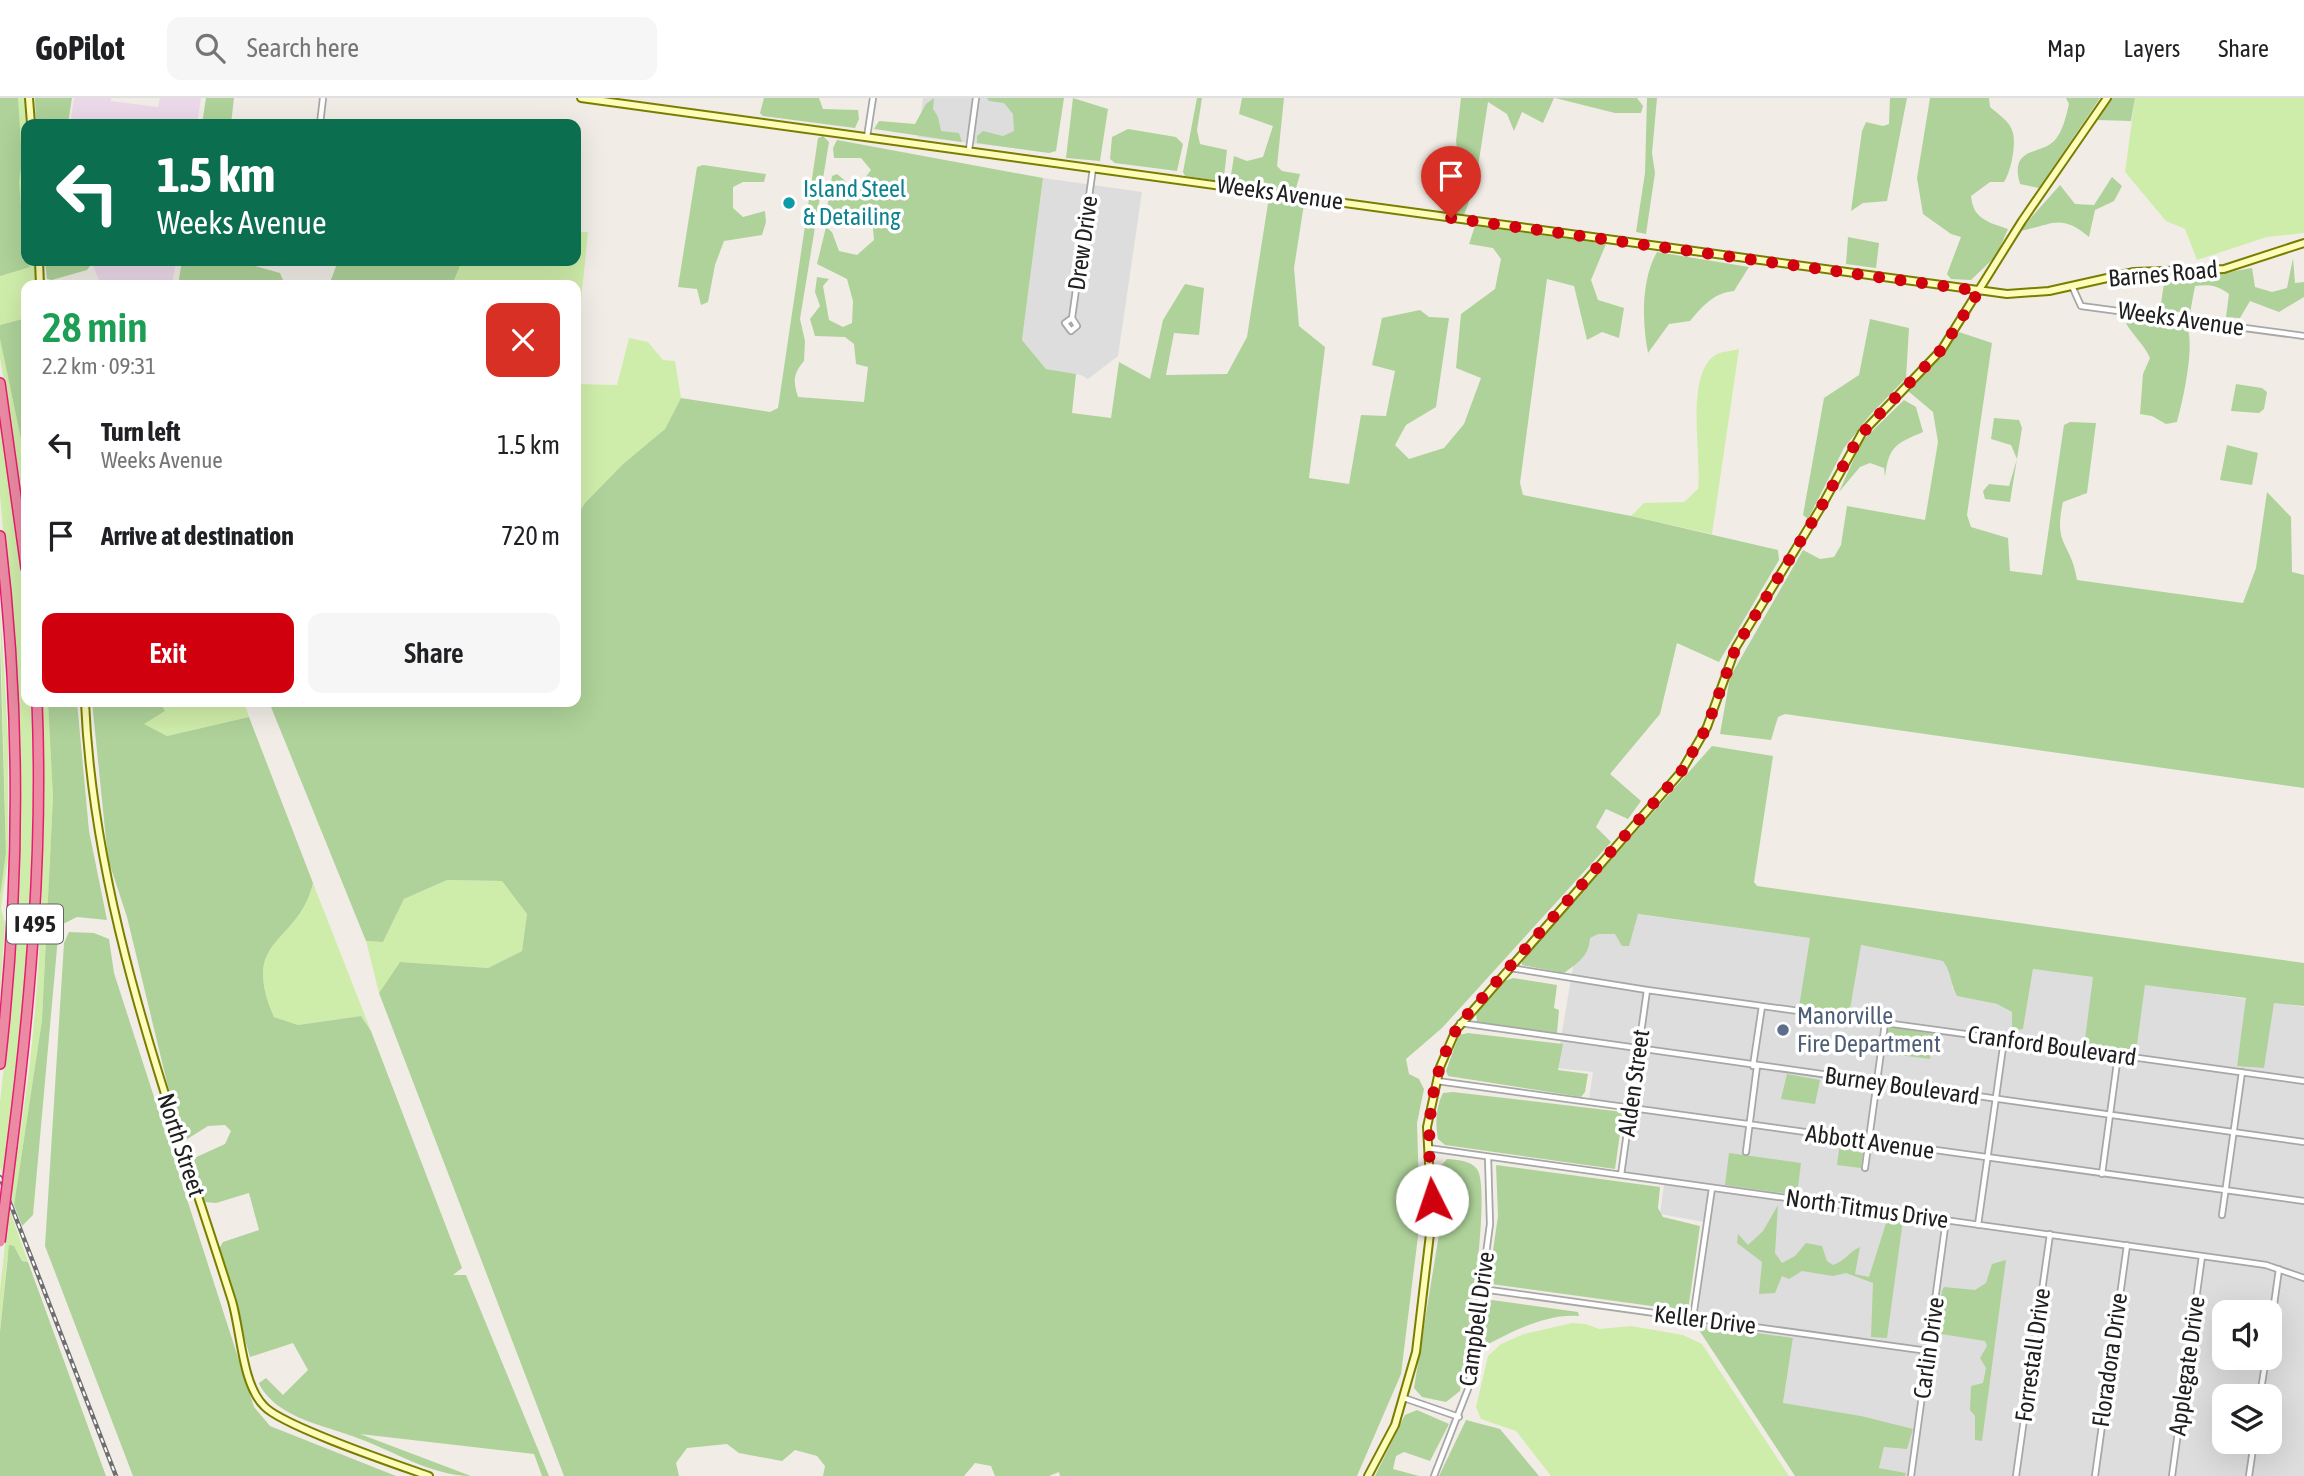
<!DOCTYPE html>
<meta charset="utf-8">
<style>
:root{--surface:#fff;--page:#f6f6f6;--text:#202124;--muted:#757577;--line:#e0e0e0;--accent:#d0000e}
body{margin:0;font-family:"Asap Condensed",sans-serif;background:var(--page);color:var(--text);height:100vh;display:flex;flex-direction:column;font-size:26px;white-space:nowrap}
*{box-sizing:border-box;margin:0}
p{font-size:23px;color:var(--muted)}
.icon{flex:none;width:38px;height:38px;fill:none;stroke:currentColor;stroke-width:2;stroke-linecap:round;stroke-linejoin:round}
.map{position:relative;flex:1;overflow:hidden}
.sheet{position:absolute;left:21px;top:182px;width:560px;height:427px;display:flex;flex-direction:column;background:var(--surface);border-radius:14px;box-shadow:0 7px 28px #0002}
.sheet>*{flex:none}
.guide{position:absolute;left:21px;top:21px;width:560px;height:147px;border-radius:14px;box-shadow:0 7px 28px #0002;background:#0b6e4f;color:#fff;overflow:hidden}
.controls{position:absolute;left:2212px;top:1202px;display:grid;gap:14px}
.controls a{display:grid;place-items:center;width:70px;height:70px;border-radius:14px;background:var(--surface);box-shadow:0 7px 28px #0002;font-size:35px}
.pin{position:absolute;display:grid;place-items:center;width:60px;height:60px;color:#fff;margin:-72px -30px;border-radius:50% 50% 50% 0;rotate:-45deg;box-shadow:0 0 7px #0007}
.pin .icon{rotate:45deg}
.me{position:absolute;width:77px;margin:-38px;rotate:356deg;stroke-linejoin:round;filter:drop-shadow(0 0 5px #0008)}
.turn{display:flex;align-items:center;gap:24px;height:147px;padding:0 21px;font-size:32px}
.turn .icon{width:91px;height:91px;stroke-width:2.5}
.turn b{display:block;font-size:49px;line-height:60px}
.round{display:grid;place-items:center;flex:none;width:74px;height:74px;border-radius:14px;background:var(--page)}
.overview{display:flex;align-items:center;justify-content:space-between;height:119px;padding:0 21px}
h1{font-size:42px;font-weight:600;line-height:52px;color:#1e9e55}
.primary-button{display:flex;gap:14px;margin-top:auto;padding:14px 21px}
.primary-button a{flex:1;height:80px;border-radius:14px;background:var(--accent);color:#fff;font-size:28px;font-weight:600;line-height:80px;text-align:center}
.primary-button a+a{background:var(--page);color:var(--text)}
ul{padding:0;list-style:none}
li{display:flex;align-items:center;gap:21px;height:91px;padding:0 21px}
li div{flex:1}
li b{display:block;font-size:26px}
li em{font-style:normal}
header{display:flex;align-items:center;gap:42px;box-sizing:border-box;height:98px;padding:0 35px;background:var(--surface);border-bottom:2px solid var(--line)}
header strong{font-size:33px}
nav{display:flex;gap:38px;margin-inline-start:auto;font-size:24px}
.search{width:490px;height:63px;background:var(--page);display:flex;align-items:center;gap:18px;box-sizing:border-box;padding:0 24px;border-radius:14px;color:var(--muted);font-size:26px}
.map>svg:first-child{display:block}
.residential{fill:#dedddd;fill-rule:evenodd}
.industrial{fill:#ebd8e8}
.grass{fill:#cfedaa}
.forest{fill:#aed299}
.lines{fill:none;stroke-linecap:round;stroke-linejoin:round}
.street-casing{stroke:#a7a7a7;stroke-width:8}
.secondary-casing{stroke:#797e00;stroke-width:10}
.highway-casing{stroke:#e51e6f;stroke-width:12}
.street{stroke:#fff;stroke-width:4.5}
.secondary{stroke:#fdfcb8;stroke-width:6}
.highway{stroke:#ec8aa3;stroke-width:9}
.rail-casing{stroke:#6e6e6e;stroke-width:4.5}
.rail{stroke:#fff;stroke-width:2;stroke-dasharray:5;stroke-linecap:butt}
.highway-bridge-casing{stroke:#e51e6f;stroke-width:12;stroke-linecap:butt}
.highway-bridge{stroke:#ec8aa3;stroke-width:9}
.route{stroke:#d0000e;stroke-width:12;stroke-dasharray:0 21.6}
.culture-dot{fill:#0f9aa8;stroke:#fff;stroke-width:2.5}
.service-dot{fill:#5c6f8a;stroke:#fff;stroke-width:2.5}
.labels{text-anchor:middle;stroke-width:7;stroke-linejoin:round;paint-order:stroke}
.shield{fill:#fff;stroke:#636363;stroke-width:2}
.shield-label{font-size:23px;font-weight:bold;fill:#202020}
.culture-label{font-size:24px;fill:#0d838f;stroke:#fff;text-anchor:start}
.street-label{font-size:24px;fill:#202020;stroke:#fff}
.service-label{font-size:24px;fill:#4e5e75;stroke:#fff;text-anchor:start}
</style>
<header>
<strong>GoPilot</strong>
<div class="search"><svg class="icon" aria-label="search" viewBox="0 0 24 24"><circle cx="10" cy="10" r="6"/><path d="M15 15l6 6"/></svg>Search here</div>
<nav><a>Map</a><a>Layers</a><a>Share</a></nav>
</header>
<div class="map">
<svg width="2304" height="1378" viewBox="0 0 2304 1378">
<rect width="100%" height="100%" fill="#f1ede6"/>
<path class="residential" d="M923 0H1029L1023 51 918 39Z
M1043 80 1142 94 1118 258 1088 281 1081 277 1046 271 1022 242Z
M1583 809 1811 840 1800 909 1849 917 1860 847 1943 863 1952 876V889L1957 898 1997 906 2012 914V933L2023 931 2033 871 2094 879 2085 949 2136 955 2145 886 2247 901 2237 968 2274 904 2304 909V1378H1905V1375L1879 1370 1884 1349 1861 1318 1783 1306 1793 1240 1695 1226 1709 1125 1660 1116 1665 1080 1622 1073 1631 1010 1589 1001 1593 974 1556 970ZM2224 1214H2270V1260H2224ZM2224 1298H2270V1344H2224Z"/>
<path class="industrial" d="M74 0H111V3L158 9 160 0H201L197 26H70Z
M91 163H176L172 187H101Z"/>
<path class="grass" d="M0 0H25L26 163H35L36 187H26V220L0 227Z
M2135 0H2304V135L2267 139 2197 162 2185 131 2166 123 2125 74Z
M576 134H588L576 252V187H452L462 163H576Z
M629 240 648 244 663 262 675 263 681 300 665 331 623 366 585 405 576 419V286L617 287Z
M0 241 26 365V419L0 259Z
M1739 251 1712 436 1631 418 1644 405 1684 404 1698 391C1702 357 1684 274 1717 256 1723 253 1732 253 1739 251Z
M0 316 24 498 26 604H31C37 763 25 920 3 1077L0 1069V1004L15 868 21 707 20 639 0 397Z
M0 506 8 638V761L1 810 5 825 0 899V798L6 755Z
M41 604H48L53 699 42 922 14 1107 11 1099C17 1048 27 997 32 945 43 832 46 718 41 604Z
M160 604H244L249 619 167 638 143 626 165 613Z
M447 782 502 783 527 816 522 853 488 870 400 864 379 895 366 843 383 844 404 801Z
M313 785 371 933 361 918 298 927 274 919C239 837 298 848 313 785Z
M9 1110 28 1164 22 1163 14 1148 7 1161 0 1234V1192Z
M1572 1225 1586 1226 1599 1231 1631 1228 1683 1237 1702 1246 1789 1378H1551L1516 1333 1481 1321 1476 1309 1488 1258 1501 1246 1524 1236Z"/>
<path class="forest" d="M0 0H18L22 63 19 84 26 163 30 169 0 178Z
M35 0H72L68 26H36Z
M206 0H234L231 26H202Z
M764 0H819L823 11 858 12 859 21 855 30 763 18 760 15Z
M934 0 933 11 938 19 941 33 959 35 962 44 874 31 879 23 915 26 926 6Z
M987 0H1064L1056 53 1049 55 977 45V38L983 33 1003 38 1014 33 1013 16 1004 5 989 3Z
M1073 0 1108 11 1100 63 1066 60Z
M1197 0H1202L1197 32 1200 46 1227 52 1224 79 1220 83 1185 78 1183 74Z
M1242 0H1284L1277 68 1282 73 1300 76 1295 94 1230 84 1234 58 1247 63 1263 59 1273 28 1239 16Z
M1461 0H1554L1543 25 1522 14 1514 33 1507 16 1488 4 1475 88 1464 117 1452 115V109L1460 70 1456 43Z
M1555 0H1637L1643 8 1641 15H1615Z
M1647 0H1657L1652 55 1655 75 1646 136 1636 134 1645 75Z
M1890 0H1907L1887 103 1863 105 1851 113 1862 33 1866 24 1883 28 1889 26Z
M1930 0H1989L1990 9C1998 16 2010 23 2013 35 2016 48 2011 73 2004 84H1990L1971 98C1973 121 1988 124 2008 131L1996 158 1971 182 1951 181 1947 176 1961 139 1951 136 1923 116 1917 80Z
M2066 0H2100L2039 90 2020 86C2009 47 2041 58 2055 42 2063 33 2066 18 2069 6Z
M2112 0H2135L2131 23 2097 22Z
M1128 31 1176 39 1183 46 1177 73 1115 65 1110 61 1112 39Z
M823 38 829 44 800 221 805 243 804 263C793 276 793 283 798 299L864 304 868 269 856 266 854 246 845 239 815 238 810 221 820 208 815 194 817 179 829 181 823 188 829 222 843 229 852 225 853 203 847 181 817 166 826 129 832 134 839 153 857 157 874 142 872 120 859 113 826 117 832 78 837 76 849 86H860L871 72 861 60H834L833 50 837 42 1043 80 1022 242 1046 271 1076 276 1072 315 1111 320 1119 264 1150 281 1163 222 1185 186 1204 190 1199 237 1174 235 1166 277 1227 276 1247 239 1269 99 1304 106 1294 170 1299 228 1325 249 1309 380 1349 386 1361 317 1386 318 1395 273 1372 267 1382 220 1420 212 1429 219 1449 220 1436 309 1406 327 1395 347 1409 361 1444 350 1464 326 1481 280 1456 270 1461 216 1495 191 1501 161 1493 150 1469 146 1475 128 1606 146 1591 182 1598 202 1624 210 1619 240 1602 234 1587 242 1574 188 1547 181 1520 385 1523 397 1631 418 1778 452 1779 462 1719 564 1677 545 1660 616 1610 676 1641 703 1628 721 1606 711 1596 729 1611 744 1442 930 1406 961 1409 976 1419 981 1424 991 1417 1025 1420 1122 1401 1276 1357 1378H1060L1059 1374 1049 1378H995L991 1368 975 1365 964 1378H823L825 1368 817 1358 795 1352 782 1363 739 1355 727 1346 687 1350 676 1365 679 1378H564L379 895 400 864 488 870 522 853 527 816 502 783 447 782 404 801 383 844 366 843 269 604H576V419L585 405 623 366 665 331 681 300 770 314 778 310 818 40Z
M703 67 766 76 764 84H743L733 89V110L743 119 765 113 766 124 762 137 724 143 715 167 708 204 701 207 697 191 678 189 697 69Z
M2112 79 2122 88 2114 103 2095 112 2089 139C2059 114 2052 128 2019 133L2060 87 2075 106 2094 107Z
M1848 139 1879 145 1876 170 1846 166Z
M1657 154 1749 169 1734 193C1713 195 1703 208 1690 223L1669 226 1648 255C1642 224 1641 182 1657 154Z
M2293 160 2295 185 2304 184V199L2279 214 2250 203 2240 220 2226 219 2229 196C2218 187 2208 186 2195 188L2190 215 2160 212 2165 178H2207L2252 170 2255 189 2272 194 2287 190Z
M45 163H88L90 168 87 172 52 182 47 181Z
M182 163H237L280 175 285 187H178Z
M338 163H462L452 187H329Z
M2131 218 2186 226C2196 245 2183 302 2177 324L2166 326 2152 318 2140 316 2143 276 2150 260C2144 246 2133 238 2126 225Z
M26 220V365L0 241V227Z
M1870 221 1909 230 1906 280 1870 317 1844 350 1808 421 1803 417 1824 300 1859 277Z
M1959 234 1992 245 1967 417 1971 429 2008 440 2010 473 2042 477 2064 327 2070 324 2096 325 2087 395 2063 404C2053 449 2071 443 2077 482L2243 505 2256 470 2267 394 2291 419 2292 474 2304 477V690L1785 616 1778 619 1771 642 1720 636 1730 579 1803 452 1820 461 1834 459 1841 447 1847 408 1925 422 1938 344 1933 314 1908 293Z
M2236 286 2262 290 2267 294 2264 311 2259 315 2231 313Z
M1904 302 1916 309 1923 334C1895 346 1889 348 1885 379L1884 370 1870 365 1860 369 1839 394 1862 343Z
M1994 320 2019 322 2022 330 2010 404 1985 401 1983 393 1989 386 2009 388 2017 361 2011 347 1991 341Z
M2227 347 2258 355 2252 387 2220 382Z
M0 544 6 755 0 798Z
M48 604H77L89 733 107 822 77 819 59 828 33 1117 22 1128 14 1107 42 922 53 699Z
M92 604H160L165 613 144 626 167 638 249 619 313 785C298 848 239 838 274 919L298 927 361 918 371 933 462 1170 453 1177H466L549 1378H542L534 1356 360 1336 471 1378C433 1378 395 1354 360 1341 333 1330 305 1326 280 1309 273 1304 262 1294 259 1285L266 1280 283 1297 308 1272 293 1245 250 1259 219 1151 223 1144 259 1132 249 1095 216 1105 205 1104 190 1062 225 1046 231 1033 225 1027 208 1028 184 1043 178 1030 127 819 108 761Z
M1712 648 1773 658 1754 784 1757 788 2304 865V908L2274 905 2264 970 2237 968 2246 900 2145 887 2136 955 2084 949 2093 879 2033 871 2023 931 2012 933V914L1997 906 1957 898C1950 886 1952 875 1943 863L1861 847 1849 917 1799 909 1810 840 1638 816 1629 848H1622L1615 836H1598L1590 840C1589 858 1578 865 1564 875L1522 867V862Z
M69 834 94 835 109 841 114 875 254 1309 270 1328 396 1378H133L45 1148 64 845Z
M1513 880 1557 887 1554 910 1559 912 1557 935 1477 925 1476 912 1505 883Z
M1891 929 1934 936 1930 961 1884 955 1887 931Z
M1468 935 1563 946 1558 972 1588 976 1585 994 1581 999 1448 978 1446 973 1459 937Z
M1787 976 1820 982 1815 1006 1781 1001Z
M1453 994 1623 1014 1615 1071 1445 1047 1438 1041C1435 1026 1436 1009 1443 995Z
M1840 1044 1864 1045 1861 1070 1837 1067Z
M1729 1055 1801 1065 1797 1097 1725 1087Z
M1447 1061C1457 1062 1470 1062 1477 1071 1492 1091 1466 1259 1460 1293L1446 1304 1422 1299 1414 1290 1440 1130 1439 1070Z
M1496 1067 1660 1089 1658 1110 1663 1119 1700 1128 1688 1213 1491 1186 1489 1180 1498 1118Z
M1778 1107 1775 1155 1782 1165 1795 1158 1806 1145 1822 1148 1827 1163 1833 1167C1846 1162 1850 1153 1860 1149L1855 1176 1869 1179 1887 1122H1903L1887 1240 1871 1239 1873 1185 1846 1175 1833 1178 1802 1173 1789 1181 1782 1178 1775 1195 1759 1196 1762 1164 1737 1145 1738 1136 1748 1147 1763 1133Z
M9 1147 14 1148 22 1163 28 1164 106 1378H0V1234Z
M2006 1162 1982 1343 1975 1342V1318L1970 1312 1971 1288 1983 1285 1986 1270 1980 1260 1987 1248 1985 1243 1941 1236 1937 1226 1942 1193 1944 1189 1975 1192 1986 1185 1992 1166Z
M1492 1202 1578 1214 1579 1218C1548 1215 1512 1233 1485 1248H1482L1487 1205Z
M1695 1226 1793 1240 1783 1305 1861 1318 1913 1331 1907 1351 1884 1349 1879 1370 1906 1375 1905 1378H1795Z
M1417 1312 1449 1326 1430 1363 1404 1354 1396 1358 1393 1371 1419 1378H1375L1405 1317Z
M1466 1322 1500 1331 1539 1378H1439Z"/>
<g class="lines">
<defs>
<path id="street" d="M320 26 323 0
M867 39 873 0
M969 52 976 0
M2072 188 2081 208 2304 238
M1072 220 1065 225 1071 233 1077 228 1072 220 1093 70
M1510 870 1647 892 2304 983
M1460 925 2304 1044
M1753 968 1762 908
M1437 983 2304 1103
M1428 1050 2238 1163 2266 1167 2304 1180
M1746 1054 1757 968
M1865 1070 1885 925
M2102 1076 2118 957
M1621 1077 1647 892
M2222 1117 2242 974
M1978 1127 2004 942
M1482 1191 1928 1253
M1693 1220 1712 1090
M2270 1235 2279 1171
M2260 1298 2266 1260
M1404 1300 1459 1319
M1434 1378 1468 1291 1490 1126 1488 1059
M1911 1378 1946 1122
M2016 1378 2050 1136
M2095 1378 2127 1147
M2172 1378 2202 1158
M2249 1378 2254 1344"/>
<path id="secondary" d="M29 0 31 26
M581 0 2007 196 2049 193 2134 174 2224 171 2304 145
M39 163 40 187
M85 604C94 811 170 1007 232 1203 241 1234 242 1286 264 1308 282 1328 398 1367 429 1378
M1368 1378 1395 1327 1416 1254 1432 1119 1427 1029 1440 969 1456 932 1681 674 1707 629 1736 549 1820 411 1862 335 1942 251 2022 123 2107 0"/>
<path id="highway" d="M0 285 26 470
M0 438C21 614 20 790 0 966
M12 1048C31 900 43 753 37 604"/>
</defs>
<use href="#street" class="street-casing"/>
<use href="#secondary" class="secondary-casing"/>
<use href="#highway" class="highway-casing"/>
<use href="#street" class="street"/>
<use href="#secondary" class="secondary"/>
<use href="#highway" class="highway"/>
<defs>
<path id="rail" d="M0 1079 116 1378"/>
</defs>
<use href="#rail" class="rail-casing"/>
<use href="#rail" class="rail"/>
<defs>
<path id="highway-bridge" d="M0 1144 12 1048"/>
</defs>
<use href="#highway-bridge" class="highway-bridge-casing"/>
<use href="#highway-bridge" class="highway-bridge"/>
</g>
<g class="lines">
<path class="route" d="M1432 1102C1427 1036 1425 985 1460 925L1681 674 1707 629 1736 549 1820 411 1855 346 1870 326 1942 251 1979 193 1451 120"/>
</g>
<circle class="culture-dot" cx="789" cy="105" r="7"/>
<circle class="service-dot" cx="1783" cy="932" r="7"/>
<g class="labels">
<rect class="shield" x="7" y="806.5" width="56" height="39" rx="5"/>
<g class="shield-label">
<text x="35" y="834">I 495</text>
</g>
<g class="culture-label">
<text x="803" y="99">Island Steel<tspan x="803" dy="28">&amp; Detailing</tspan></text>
</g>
<g class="street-label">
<text transform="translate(1280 95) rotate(8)" y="8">Weeks Avenue</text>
<text transform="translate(1083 145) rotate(-82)" y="8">Drew Drive</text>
<text transform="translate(2163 176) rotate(-5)" y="8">Barnes Road</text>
<text transform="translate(2181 221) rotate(8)" y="8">Weeks Avenue</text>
<text transform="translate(2052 948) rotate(8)" y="8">Cranford Boulevard</text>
<text transform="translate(1634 985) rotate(-82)" y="8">Alden Street</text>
<text transform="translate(1902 988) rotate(8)" y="8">Burney Boulevard</text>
<text transform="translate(1870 1044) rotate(8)" y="8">Abbott Avenue</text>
<text transform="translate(181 1047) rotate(72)" y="8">North Street</text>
<text transform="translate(1867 1111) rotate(8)" y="8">North Titmus Drive</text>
<text transform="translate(1477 1221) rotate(-82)" y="8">Campbell Drive</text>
<text transform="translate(1705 1222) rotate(7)" y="8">Keller Drive</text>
<text transform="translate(1929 1250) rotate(-82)" y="8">Carlin Drive</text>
<text transform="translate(2033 1257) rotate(-82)" y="8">Forrestall Drive</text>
<text transform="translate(2110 1262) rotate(-82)" y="8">Floradora Drive</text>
<text transform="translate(2187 1268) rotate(-82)" y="8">Applegate Drive</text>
</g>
<g class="service-label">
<text x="1797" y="926">Manorville<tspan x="1797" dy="28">Fire Department</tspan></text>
</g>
</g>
</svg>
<div class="controls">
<a><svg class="icon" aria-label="sound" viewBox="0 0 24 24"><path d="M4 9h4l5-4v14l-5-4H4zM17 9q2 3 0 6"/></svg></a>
<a><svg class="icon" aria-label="layers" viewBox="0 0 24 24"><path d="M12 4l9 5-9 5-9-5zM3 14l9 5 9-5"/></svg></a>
</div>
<div class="pin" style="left:1451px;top:120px;background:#d93025"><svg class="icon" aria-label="arrive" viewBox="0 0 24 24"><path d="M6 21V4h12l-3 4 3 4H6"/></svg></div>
<svg class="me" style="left:1432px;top:1102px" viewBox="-20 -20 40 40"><circle r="19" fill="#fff"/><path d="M0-13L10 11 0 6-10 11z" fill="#d0000e"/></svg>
<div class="guide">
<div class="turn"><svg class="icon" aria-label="left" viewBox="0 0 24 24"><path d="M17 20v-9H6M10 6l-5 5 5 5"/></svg><div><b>1.5 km</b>Weeks Avenue</div></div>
</div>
<section class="sheet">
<div class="overview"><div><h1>28 min</h1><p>2.2 km · 09:31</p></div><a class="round" style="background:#d93025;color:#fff"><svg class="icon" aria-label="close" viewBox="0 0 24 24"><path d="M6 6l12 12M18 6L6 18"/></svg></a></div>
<ul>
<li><svg class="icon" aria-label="left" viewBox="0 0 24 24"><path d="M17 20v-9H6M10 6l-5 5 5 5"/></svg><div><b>Turn left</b><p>Weeks Avenue</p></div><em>1.5 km</em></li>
<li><svg class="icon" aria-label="arrive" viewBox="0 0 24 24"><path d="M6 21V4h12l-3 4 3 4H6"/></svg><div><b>Arrive at destination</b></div><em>720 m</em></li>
</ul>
<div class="primary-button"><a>Exit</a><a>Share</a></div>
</section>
</div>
